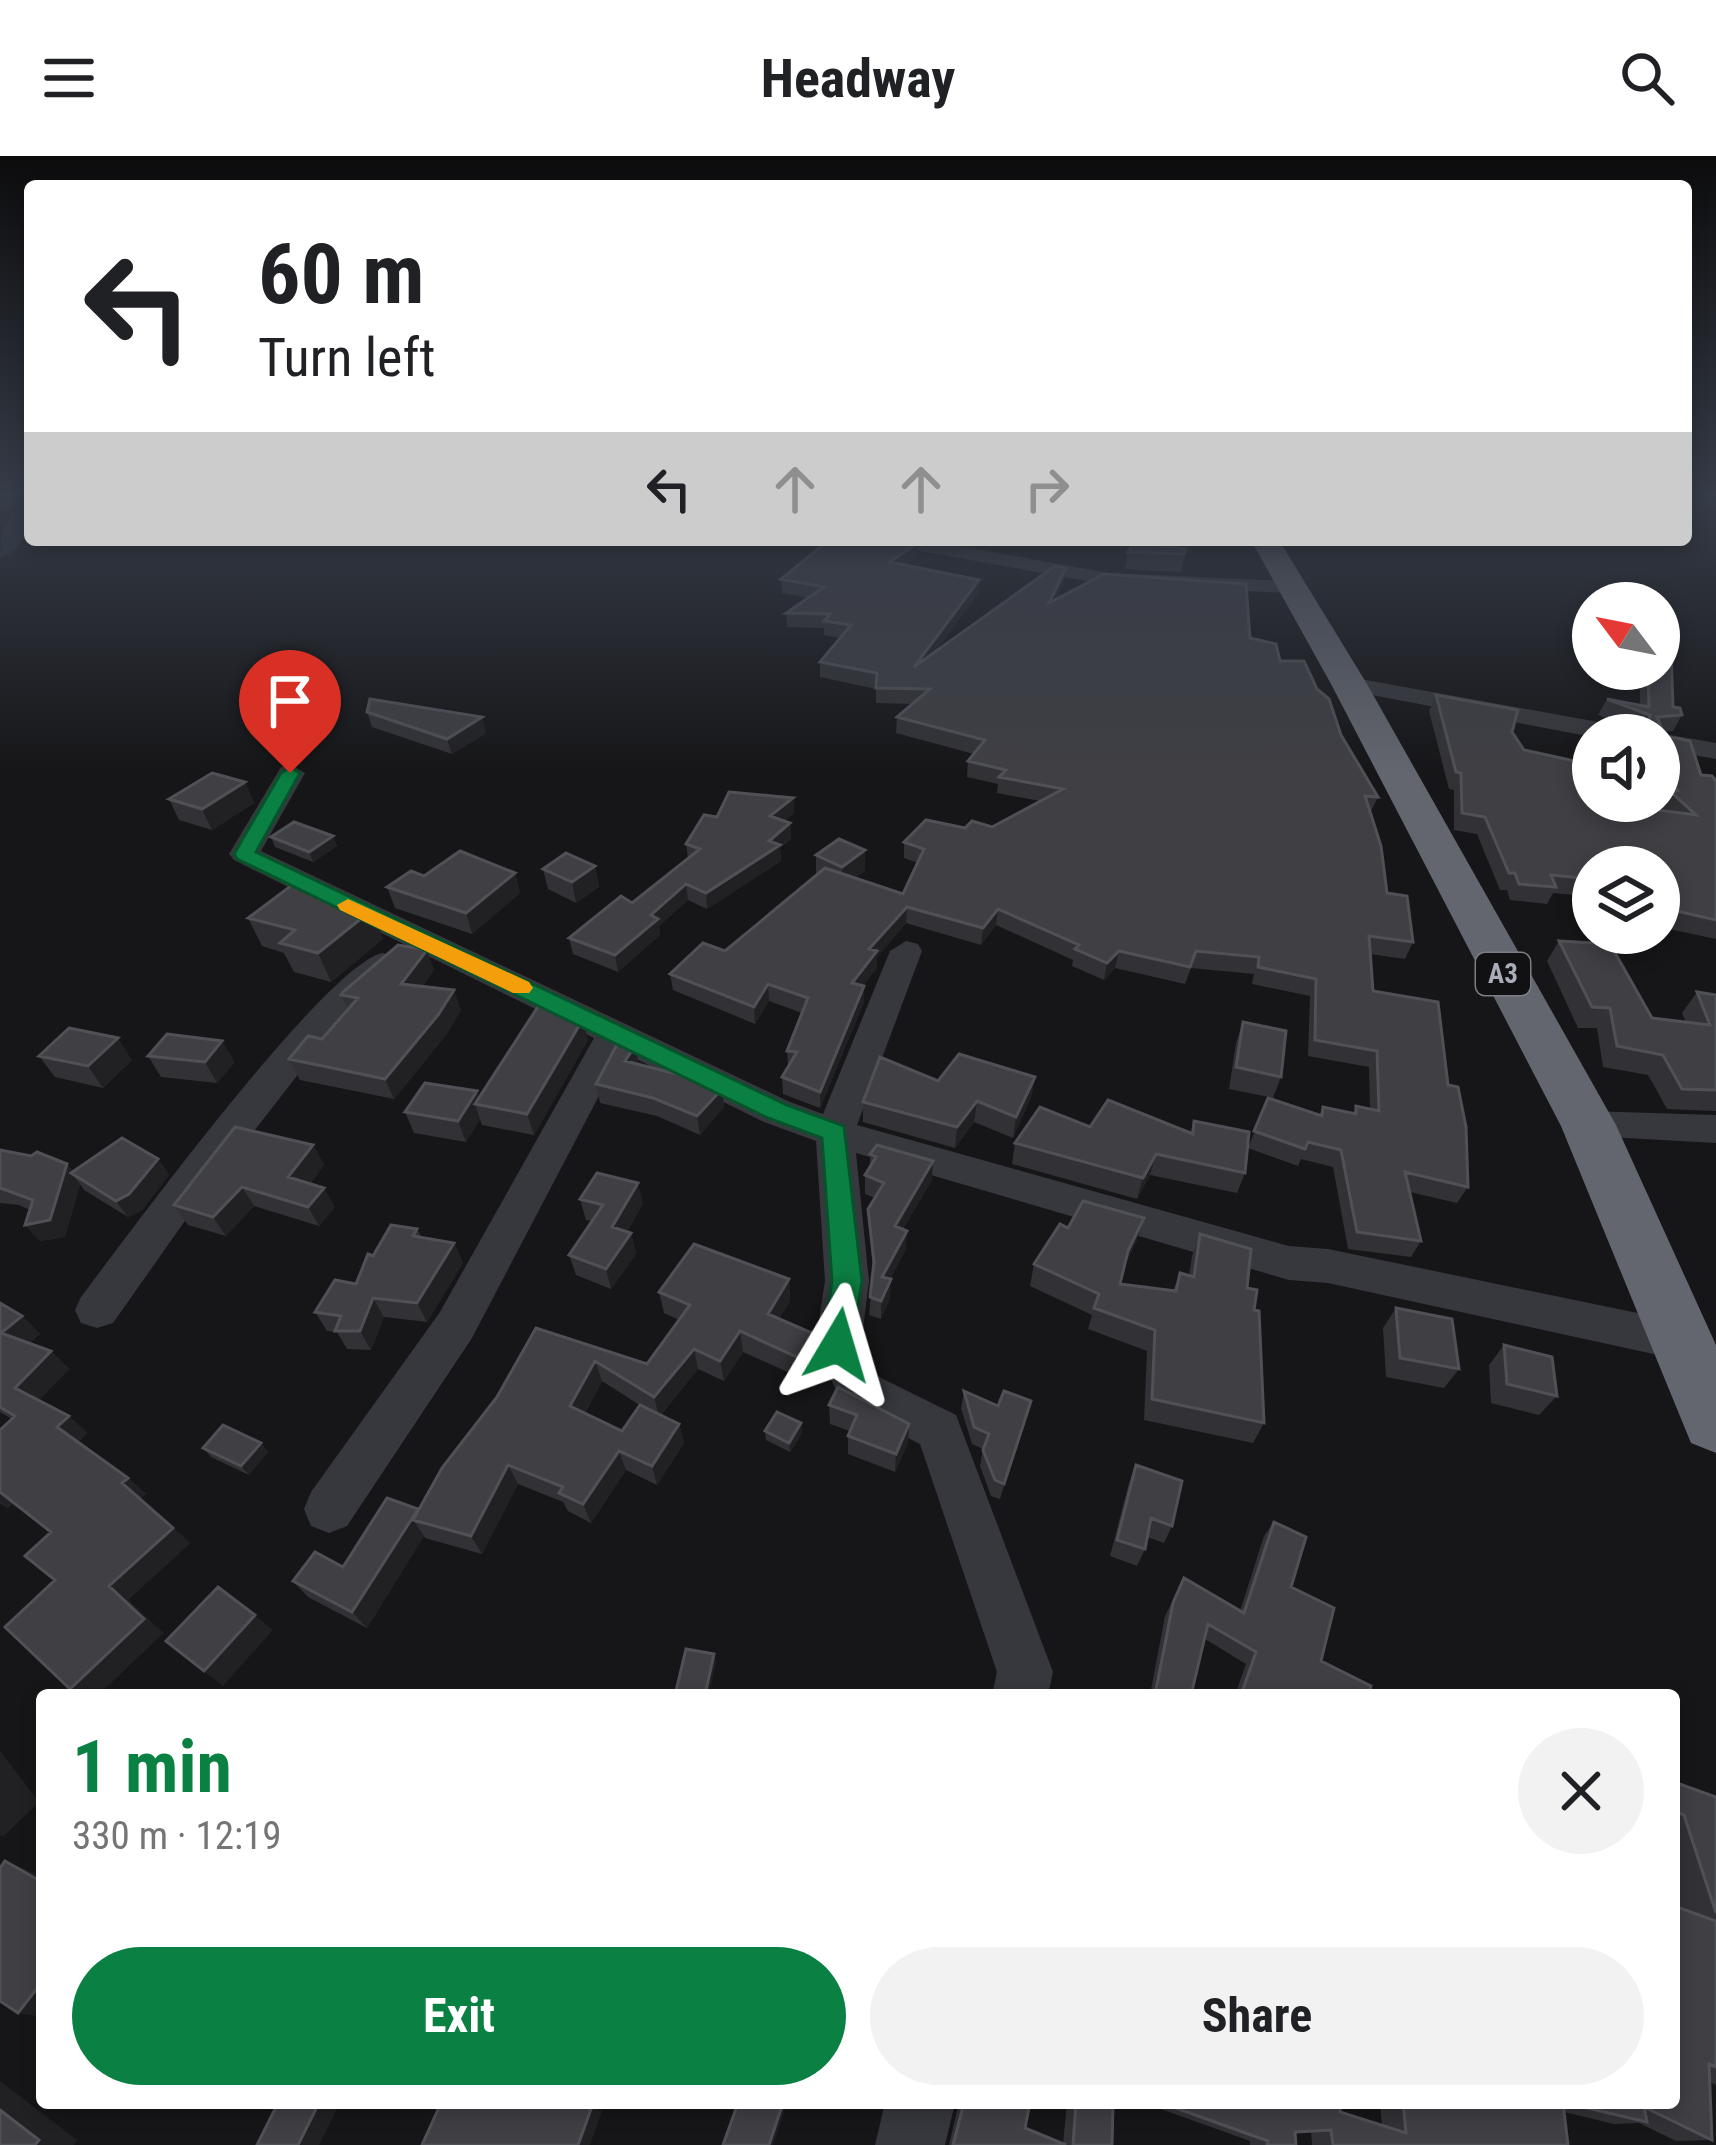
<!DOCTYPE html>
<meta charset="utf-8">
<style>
:root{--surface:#fff;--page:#f2f2f2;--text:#202124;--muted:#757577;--accent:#0b8043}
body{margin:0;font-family:"Roboto Condensed",sans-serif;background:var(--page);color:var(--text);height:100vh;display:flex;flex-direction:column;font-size:45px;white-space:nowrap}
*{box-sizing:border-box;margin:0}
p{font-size:39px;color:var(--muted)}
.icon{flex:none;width:66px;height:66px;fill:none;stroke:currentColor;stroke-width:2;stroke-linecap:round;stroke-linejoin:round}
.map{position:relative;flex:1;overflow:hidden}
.drawer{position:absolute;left:36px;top:1533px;width:1644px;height:420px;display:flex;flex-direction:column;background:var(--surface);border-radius:12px;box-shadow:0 6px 18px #0003}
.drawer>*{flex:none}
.banner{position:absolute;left:24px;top:24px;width:1668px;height:366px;border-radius:12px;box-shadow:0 6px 18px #0003;background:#fff;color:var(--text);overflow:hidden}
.needle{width:78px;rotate:302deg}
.buttons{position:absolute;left:1572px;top:426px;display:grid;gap:24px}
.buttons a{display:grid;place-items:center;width:108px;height:108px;border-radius:50%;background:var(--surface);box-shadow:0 6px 18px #0003;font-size:60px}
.pin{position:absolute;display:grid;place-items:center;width:102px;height:102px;color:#fff;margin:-123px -51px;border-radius:50% 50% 50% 0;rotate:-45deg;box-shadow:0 0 12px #0007}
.pin .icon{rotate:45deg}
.me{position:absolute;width:132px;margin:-66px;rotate:7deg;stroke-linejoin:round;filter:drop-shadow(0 0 9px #0008)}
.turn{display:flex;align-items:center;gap:42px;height:252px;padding:0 36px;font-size:54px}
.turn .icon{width:156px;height:156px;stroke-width:2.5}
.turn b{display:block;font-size:84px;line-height:102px}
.lanes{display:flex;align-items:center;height:114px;padding:0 36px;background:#0003;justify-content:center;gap:60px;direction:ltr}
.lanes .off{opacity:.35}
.round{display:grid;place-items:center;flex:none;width:126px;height:126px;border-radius:63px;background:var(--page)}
.head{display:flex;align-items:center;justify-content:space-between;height:204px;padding:0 36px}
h1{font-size:72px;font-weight:700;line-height:90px;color:var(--accent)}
.primary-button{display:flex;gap:24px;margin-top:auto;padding:24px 36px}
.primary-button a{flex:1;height:138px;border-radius:72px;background:var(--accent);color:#fff;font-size:48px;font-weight:700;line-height:138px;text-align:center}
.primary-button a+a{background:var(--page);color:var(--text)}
header{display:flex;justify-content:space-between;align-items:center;height:156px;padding:0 36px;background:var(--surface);font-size:54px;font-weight:700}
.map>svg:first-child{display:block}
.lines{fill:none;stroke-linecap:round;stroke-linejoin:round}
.river{fill:#2c353c;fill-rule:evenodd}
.minor{fill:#37383d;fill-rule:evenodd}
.highway{fill:#63666e;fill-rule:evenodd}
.wall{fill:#323236;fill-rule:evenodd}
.shaded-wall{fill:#212124}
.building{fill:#3f3f44;stroke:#4f5156;stroke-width:3}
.route{fill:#0b8043;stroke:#07532c;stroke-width:3}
.slow{fill:#f59e0b}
.labels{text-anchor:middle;stroke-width:12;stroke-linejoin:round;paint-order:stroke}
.shield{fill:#111113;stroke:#7b7e86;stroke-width:3}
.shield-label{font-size:27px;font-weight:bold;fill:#a8adb8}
</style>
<header><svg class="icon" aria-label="menu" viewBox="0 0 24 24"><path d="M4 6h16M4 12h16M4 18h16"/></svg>Headway<svg class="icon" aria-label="search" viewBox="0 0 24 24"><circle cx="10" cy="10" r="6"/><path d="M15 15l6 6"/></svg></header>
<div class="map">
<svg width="1716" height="1989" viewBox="0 0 1716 1989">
<rect width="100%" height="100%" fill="#161618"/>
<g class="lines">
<path class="river" d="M30 348C30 369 24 395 0 401 0 379 6 355 30 348Z"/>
<path class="minor" d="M883 384H926L1109 417 1290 425 1301 431 1290 437 1109 429 893 390Z
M1349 521 1626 571 1639 579 1593 581 1340 533 1337 528Z
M1659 577 1716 587V603L1659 593V579H1652Z
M291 609 305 617 261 695 790 946 823 958 890 795 906 785 918 788 922 795 857 969 1289 1090 1328 1093 1681 1166 1697 1171 1704 1185 1697 1199 1681 1204 1328 1127 1289 1124 856 997 869 1125 861 1189 875 1219 956 1259 1053 1516 1048 1539H992L997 1516 920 1288 843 1249 815 1189 825 1125 816 985 764 966 622 896 472 1182 347 1370 329 1377 311 1370 304 1353 311 1336 440 1156 594 882 234 704 229 698 281 611Z
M382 797 394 800 399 807 394 814 349 853 194 1052 113 1167 97 1172 81 1167 75 1154 81 1141C128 1079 323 812 382 797Z
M1588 955 1716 959V987L1574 979 1569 969 1574 959Z
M885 1947H955L945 1989H875Z"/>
<path class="highway" d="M1251 384H1279L1367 528 1616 969 1716 1189V1297L1691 1287 1561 970 1331 528Z"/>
</g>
<path class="wall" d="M811 384H911L919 399 905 409 979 424 978 438 936 495 1064 425 1056 443 1250 482 1280 505 1341 579 1378 641 1370 657 1387 737 1413 786 1405 803 1370 798 1373 835 1448 929 1468 1031 1457 1047 1410 1036 1421 1085 1411 1101 1348 1093 1333 1011 1301 1003 1298 1010 1248 992 1268 942 1319 959 1323 951 1353 957 1356 950 1370 953 1369 911 1308 900 1310 840 1252 828 1254 818 1191 812 1185 828 1115 812 1104 824 1072 810 1073 804 996 769 981 789 906 767 877 801V812L863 829 864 846 820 952 783 938 782 921 788 910 787 895 802 857 769 845 755 868 673 834 670 818 725 795 816 719V699L865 694V715L855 722 903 738 918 707 904 702V686L965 672 992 671 1040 645 997 637 998 628 967 621 968 605 974 598 896 577 897 561 913 548 876 547V533L820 521V506L840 482 824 479V472L787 471 786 457 808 442 782 437 781 423 822 390 812 388Z
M956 384H988L982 388Z
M1186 393 1181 416 1125 413 1128 396Z
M1640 513H1659L1673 551 1682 559 1673 575 1663 576 1665 580 1701 619 1716 625V783L1659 771V711H1593V741L1553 737 1547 748 1510 744 1507 734H1500L1477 678 1454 674V634L1449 633 1429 555 1436 539 1512 576 1524 594 1595 646 1664 655 1661 652 1664 647 1659 639V579H1607L1612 569H1624L1598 559 1607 543 1640 550Z
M367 556 482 561 486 577 452 598 372 571Z
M245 626 254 647 212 674 179 664 169 643Z
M793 642 794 657 784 665 790 667 791 683 780 692 781 705 707 753 688 744 659 770 660 779 618 816 573 798 569 782 632 747 688 702 686 688 717 661Z
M333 680 337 690 313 706 275 691 271 681Z
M595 710 599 731 576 747 548 733 543 713Z
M515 717 520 737 472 778 395 752 387 731 424 720Z
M248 762 383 783 331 826 294 816 284 797 262 790Z
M1559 785 1652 862 1686 866 1682 857 1697 836 1716 839V955L1667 953 1648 919 1603 911 1597 872H1578L1547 805Z
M434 814 422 831 461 854 446 879 394 943 300 924 289 903 322 883 348 854 341 839Z
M1243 866 1281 921 1273 942 1229 933 1236 887Z
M588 884 534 979 482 969 480 963 466 986 414 977 405 956 479 941Z
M39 900 132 904 103 932 55 921Z
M148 900 235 906 217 927 161 921Z
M638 908 722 933 724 951 700 979 657 960 600 947 596 928Z
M1035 921 1031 941 1013 982 974 966 955 992 863 966V946L938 925Z
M1194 965 1245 1017 1237 1037 1150 1019 1137 1043 1012 1008 1015 987 1090 971 1190 977Z
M313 989 324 1009 310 1028 335 1051 319 1070 254 1050 226 1080 188 1069 174 1049Z
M0 994 74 1016 158 1003 169 1019 142 1054 128 1061 84 1034 80 1028 65 1081 40 1085 25 1069 30 1054 19 1049 0 1047Z
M870 998 932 1024 903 1073 906 1093 890 1123V1142L881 1163 869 1159 873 1116 868 1053 875 1042 865 1038V1019L870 1010Z
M580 1043 643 1047 627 1076 631 1077 636 1098 611 1133 576 1119 569 1099 592 1065 586 1064Z
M1068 1072 1137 1084 1124 1111 1120 1128 1173 1135 1180 1117 1189 1120 1192 1100 1200 1078 1247 1132 1254 1154 1264 1267 1253 1287 1144 1264 1147 1195 1088 1173 1092 1159 1030 1130 1034 1108Z
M417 1073 422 1082 454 1087 463 1107 427 1166 384 1161 371 1194 347 1193 337 1176 327 1175 315 1156 356 1128 373 1100Z
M789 1123 790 1145 779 1163 815 1199 801 1222 743 1196 724 1225 698 1213 661 1259 679 1268 684 1287 657 1329 626 1314 591 1367 568 1355 563 1346 518 1328 482 1398 425 1382 424 1380 367 1472 308 1441 293 1425 343 1411 419 1354 497 1241 536 1172 647 1208 679 1164 664 1157 659 1136ZM602 1225 641 1250 622 1275 585 1257Z
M0 1147 22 1160 40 1178 29 1187 51 1195 69 1213 39 1244 69 1260 87 1277 78 1286 128 1322 146 1338 140 1343 190 1387 128 1444 163 1477 98 1539H82L70 1533 55 1424 51 1376 14 1347 8 1352 0 1347V1274L12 1263 0 1256Z
M1396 1152 1459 1213 1444 1232 1386 1221 1383 1172Z
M1504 1189 1557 1240 1539 1259 1491 1247 1489 1209Z
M964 1235 1027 1261 1000 1343 991 1340 980 1310 983 1293 972 1288 961 1252Z
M829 1249 909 1268 908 1287 895 1316 848 1298V1280L850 1275 830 1268Z
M801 1267 802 1277 790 1296 766 1284 765 1275Z
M261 1287 268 1296 249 1319 211 1301 203 1292Z
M1136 1309 1172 1370 1164 1387 1147 1381 1145 1393 1137 1410 1110 1400 1129 1327Z
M1274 1366 1291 1431 1321 1505 1368 1539H1235L1246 1508 1205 1483 1191 1539H1150L1165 1460 1184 1422 1240 1455 1264 1380Z
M1674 1626 1716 1641V1929L1710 1926 1712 1984 1676 1985 1639 1967 1614 1968 1564 1956 1568 1989H1312L1311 1975 1295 1976 1296 1989H1250V1985L1147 1948 1340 1947V1956L1382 1969 1380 1947H1674L1678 1751 1674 1738Z
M959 1947H1030L1025 1972 1063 1988 1067 1947H1113L1112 1989H949Z"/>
<path class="shaded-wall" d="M919 386V399L889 420 890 406Z
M1066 412 1064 425 1048 461 1049 447Z
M979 424 978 438 914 526V511Z
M482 561 486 577 452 598 447 583Z
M245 626 254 647 212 674 202 653Z
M793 642 794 657 771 676 770 660Z
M790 667 791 683 780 692 781 705 707 753 706 737Z
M333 680 337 690 313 706 309 696Z
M865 694V715L842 732V711Z
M595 710 599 731 576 747 572 726Z
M515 717 520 737 472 778 466 757Z
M686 728 688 744 659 770 660 779 618 816 615 799 651 759Z
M907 751 906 767 877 801V812L852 844V827L869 793Z
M998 753 996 769 981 789 983 772Z
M372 754 383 783 331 826 318 797Z
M427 794 434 814 409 849 401 828Z
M1119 795 1115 812 1104 824 1107 807Z
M768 828 769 845 755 868 754 851Z
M864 830V846L820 952V936Z
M454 834 461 854 446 879 394 943 385 923Z
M583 863 588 884 534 979 527 958Z
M118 882 132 904 103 932 88 910Z
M222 885 235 906 217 927 205 906Z
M635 890 639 909 625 905Z
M1035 921 1031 941 1013 982 1016 961Z
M722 933 724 951 700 979 697 960Z
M477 935 482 949 475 948 480 963 466 986 458 965Z
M977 945 974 966 955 992 957 971Z
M313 989 324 1009 300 1041 288 1021Z
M1156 998 1150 1019 1137 1043 1143 1022Z
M158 1003 169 1019 142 1054 128 1061 116 1045Z
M933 1005 932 1024 894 1089 895 1070Z
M67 1008 79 1022 71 1017 80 1028 65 1081 40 1085 25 1069Z
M638 1027 643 1047 618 1091 612 1071Z
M242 1031 254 1050 226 1080 213 1061Z
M324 1032 335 1051 319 1070 308 1051Z
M1144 1062 1137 1084 1121 1117 1128 1095Z
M907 1075 906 1093 881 1139 882 1121Z
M631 1077 636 1098 611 1133 606 1113Z
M454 1087 463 1107 427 1166 417 1147Z
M789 1123 790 1145 770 1179 768 1158Z
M891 1123 890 1142 881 1163V1145Z
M373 1142 384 1161 371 1194 360 1175Z
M22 1160 40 1178 19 1195 1 1177Z
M740 1175 743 1196 724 1225 720 1205Z
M814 1178 815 1199 801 1222 799 1202Z
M694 1193 698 1213 659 1261 654 1241Z
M51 1195 69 1213 34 1249 15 1232Z
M595 1205 602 1225 578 1269 570 1250Z
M1031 1245 1027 1261 1000 1343 1004 1328Z
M69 1260 87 1277 76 1288 57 1271Z
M801 1267 802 1277 790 1296 789 1287Z
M679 1268 684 1287 657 1329 652 1310Z
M909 1268 908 1287 895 1316 896 1298Z
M261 1287 268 1296 249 1319 241 1310Z
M619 1295 626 1314 591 1367 583 1348Z
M508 1309 518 1328 482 1398 471 1380Z
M128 1322 146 1338 140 1343 122 1327Z
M0 1336 14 1347 8 1352 0 1346Z
M418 1353 413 1364 424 1380 367 1472 352 1456Z
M173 1372 190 1387 128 1444 163 1477 98 1539H82L70 1533 109 1430Z
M255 1459 273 1474 223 1530 204 1515Z
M714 1498 716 1506 709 1539H705Z
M0 1595 39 1646 4 1680 0 1679Z
M5 1705 42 1720V1726Z
M42 1826V1861L18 1857Z
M0 1925 77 1984 74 1989H35L0 1954Z
M319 1947H340L319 1989H298Z
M576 1947H584L602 1955 590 1989H578Z
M783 1947H787L773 1989H769Z"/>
<path class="building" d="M829 384 919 386 890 406 979 424 914 511 1055 410 1066 412 1049 447 1104 418 1246 428 1250 482 1276 488 1280 505H1304L1317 533 1329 543 1341 579 1378 641 1365 640 1381 690 1387 737 1407 740 1413 786 1369 780 1373 835 1438 846 1448 929 1458 931 1466 971 1468 1031 1405 1016 1421 1085 1357 1076 1341 994 1308 986 1305 993 1254 975 1268 942 1322 960 1323 951 1356 958V950L1379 955 1377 895 1315 884 1316 823 1258 811 1259 801 1196 795 1190 811 1119 795 1107 807 1075 793 1079 789 998 753 983 772 907 751 869 793 877 795 852 827 864 830 820 936 782 921 797 896 787 895 808 842 768 828 754 851 670 818 703 787 725 795 825 712 903 738 924 693 904 686 926 664 965 672 972 665 992 671 1063 633 999 621 1006 614 968 605 985 584 897 561 930 533 876 532 877 517 820 506 851 469 824 465 830 458 786 457 824 431 781 423Z
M1134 386 1186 393 1184 398 1128 396Z
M1659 492 1671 494 1673 551 1680 552 1682 559 1657 561 1665 580 1690 585 1701 619 1712 620 1716 625V764L1659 751V711H1593V723L1551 719 1556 731 1519 728 1515 717H1509L1485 661 1462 657 1461 617 1456 616 1436 539 1518 554 1512 576 1524 594 1593 609 1595 646 1696 659 1671 636 1678 635 1659 611V579H1614L1612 569 1648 568 1650 559 1607 543 1649 551 1648 513H1659Z
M370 543 482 561 447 583 367 556Z
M212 617 245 626 202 653 169 643Z
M729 636 793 642 770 660 790 667 769 685 780 689 706 737 686 728 651 759 658 763 615 799 569 782 621 740 632 747 700 693 686 688 704 659 717 661Z
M294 666 333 680 309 696 271 681Z
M839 683 865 694 842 711 816 699Z
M460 695 515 717 466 757 387 731 411 715 424 720Z
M566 697 595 710 572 726 543 713Z
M304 720 372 754 318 797 280 787 295 774 248 762Z
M1559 785 1610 788 1652 862 1710 869 1697 836 1716 839V934L1682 933 1663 899 1617 890 1610 852 1592 851Z
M398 789 427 794 401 828 454 834 438 859 385 923 289 903 308 880 322 883 358 842 341 839 343 836Z
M539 849 583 863 527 958 475 948Z
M1243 866 1286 875 1281 921 1236 911Z
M69 872 118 882 88 910 39 900Z
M167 878 222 885 205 906 148 900Z
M620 883 635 890 625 905 681 919 685 915 722 933 697 960 653 942 596 928Z
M959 898 1035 921 1016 961 977 945 957 971 863 946 880 901 938 925Z
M425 927 477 935 458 965 405 956Z
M1108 944 1193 978 1194 965 1249 976 1245 1017 1156 998 1143 1022 1015 987 1040 951 1090 971Z
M235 971 313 989 288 1021 324 1032 308 1051 242 1031 213 1061 174 1049Z
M122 982 158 1003 129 1038 116 1045 71 1017Z
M877 989 933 1005 895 1070 907 1075 882 1121 891 1123 881 1145 870 1141 874 1106 868 1053 884 1027 865 1019 876 1001 870 998Z
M0 994 31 1000 37 996 67 1008 50 1064 25 1069 33 1044 0 1032Z
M597 1017 638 1027 612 1071 631 1077 606 1113 569 1099 603 1049 580 1043Z
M1083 1045 1144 1062 1128 1095 1120 1128 1176 1135 1180 1117 1194 1121 1200 1078 1251 1093 1247 1132 1257 1134 1254 1154 1259 1155 1264 1267 1152 1243 1155 1174 1094 1152 1099 1138 1034 1108 1060 1068 1068 1072Z
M391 1069 417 1073 413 1080 454 1087 417 1147 373 1142 360 1175H335L341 1160 315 1156 335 1124 356 1128 368 1098 373 1100Z
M694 1088 789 1123 768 1158 814 1178 799 1202 740 1175 720 1205 694 1193 654 1241 595 1205 570 1250 622 1275 640 1249 679 1268 652 1310 619 1295 583 1348 559 1337 563 1331 508 1309 471 1380 413 1364 442 1312 497 1241 536 1172 647 1208 690 1149 659 1136Z
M0 1147 22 1160 1 1177 51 1195 15 1232 69 1260 57 1271 128 1322 122 1327 173 1372 109 1430 144 1463 70 1533 5 1471 55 1424 25 1400 51 1376 0 1336V1274L15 1260 0 1251Z
M1396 1152 1452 1163 1459 1213 1400 1202Z
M1504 1189 1552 1201 1557 1240 1507 1228Z
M838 1231 909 1268 896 1298 848 1280 857 1259 829 1249Z
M964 1235 998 1250 1004 1235 1031 1245 1004 1328 995 1324 983 1294 989 1278 974 1271Z
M777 1256 801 1267 789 1287 765 1275Z
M223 1269 261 1287 241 1310 203 1292Z
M1136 1309 1182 1325 1172 1370 1151 1362 1145 1393 1117 1384Z
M387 1342 418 1353 352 1456 293 1425 315 1396 343 1411Z
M1274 1366 1306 1381 1291 1431 1334 1452 1321 1505 1371 1530 1368 1539H1313L1310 1537 1309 1539H1241L1256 1496 1208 1468 1191 1539H1155L1173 1447 1184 1422 1244 1457Z
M218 1431 255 1459 204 1515 166 1485Z
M686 1493 714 1498 705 1539H675Z
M1674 1626 1716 1641V1757L1684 1659 1674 1655Z
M5 1705 42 1726V1826L18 1857 0 1845V1712Z
M1674 1750 1716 1765V1911L1709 1908 1712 1984 1644 1951 1647 1966 1566 1947H1674Z
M278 1947H319L298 1989H257Z
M441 1947H576L591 1953 578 1989H422Z
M738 1947H783L769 1989H723Z
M964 1947H1030L1025 1972 1066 1989H953Z
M1076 1947H1113L1112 1989H1073Z
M1162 1947H1340V1956L1406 1977 1403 1947H1563L1568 1989H1333L1331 1974 1295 1976 1296 1989H1267L1268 1985Z
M0 1954 39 1984 35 1989H0Z"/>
<linearGradient id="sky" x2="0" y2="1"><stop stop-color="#0c0c0d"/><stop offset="0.55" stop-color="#363c48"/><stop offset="1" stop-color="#363c48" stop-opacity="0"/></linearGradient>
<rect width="1716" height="617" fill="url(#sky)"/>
<path class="route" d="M290 611 300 617 256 696 787 949 844 970 862 1125 850 1199 838 1203 827 1199 823 1189 832 1125 822 982 768 962 237 703 234 698 281 617Z"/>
<path class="slow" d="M348 743 529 826 533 832 529 837H513L340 754 337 749Z"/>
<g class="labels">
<rect class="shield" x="1476" y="797" width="54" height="42" rx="9"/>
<g class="shield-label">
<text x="1503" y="827">A3</text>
</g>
</g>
</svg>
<div class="buttons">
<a><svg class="needle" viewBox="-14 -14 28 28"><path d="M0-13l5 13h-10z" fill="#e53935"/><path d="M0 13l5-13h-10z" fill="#757577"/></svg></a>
<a><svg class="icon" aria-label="sound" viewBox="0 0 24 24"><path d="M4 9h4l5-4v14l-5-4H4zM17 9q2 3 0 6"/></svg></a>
<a><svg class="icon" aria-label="layers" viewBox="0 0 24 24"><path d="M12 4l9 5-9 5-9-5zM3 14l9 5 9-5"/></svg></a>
</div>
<div class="pin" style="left:290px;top:617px;background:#d93025"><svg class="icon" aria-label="arrive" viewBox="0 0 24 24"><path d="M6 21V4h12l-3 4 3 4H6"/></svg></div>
<svg class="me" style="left:838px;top:1189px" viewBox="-20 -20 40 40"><path d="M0-17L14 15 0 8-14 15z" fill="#0b8043" stroke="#fff" stroke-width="4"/></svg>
<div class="banner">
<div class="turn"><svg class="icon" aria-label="left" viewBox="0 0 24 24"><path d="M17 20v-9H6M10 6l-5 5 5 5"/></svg><div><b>60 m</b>Turn left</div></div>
<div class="lanes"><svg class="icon" aria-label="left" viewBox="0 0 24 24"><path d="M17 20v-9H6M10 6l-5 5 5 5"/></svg><svg class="icon off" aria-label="ahead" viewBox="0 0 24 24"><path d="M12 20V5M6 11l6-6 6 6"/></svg><svg class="icon off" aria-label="ahead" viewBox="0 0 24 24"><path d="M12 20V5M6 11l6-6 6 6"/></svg><svg class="icon off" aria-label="right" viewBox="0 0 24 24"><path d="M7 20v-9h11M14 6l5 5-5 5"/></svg></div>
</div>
<section class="drawer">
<div class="head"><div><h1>1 min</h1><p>330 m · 12:19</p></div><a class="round"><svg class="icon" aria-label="close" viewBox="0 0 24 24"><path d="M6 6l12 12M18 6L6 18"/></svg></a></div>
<div class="primary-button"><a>Exit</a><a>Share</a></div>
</section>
</div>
